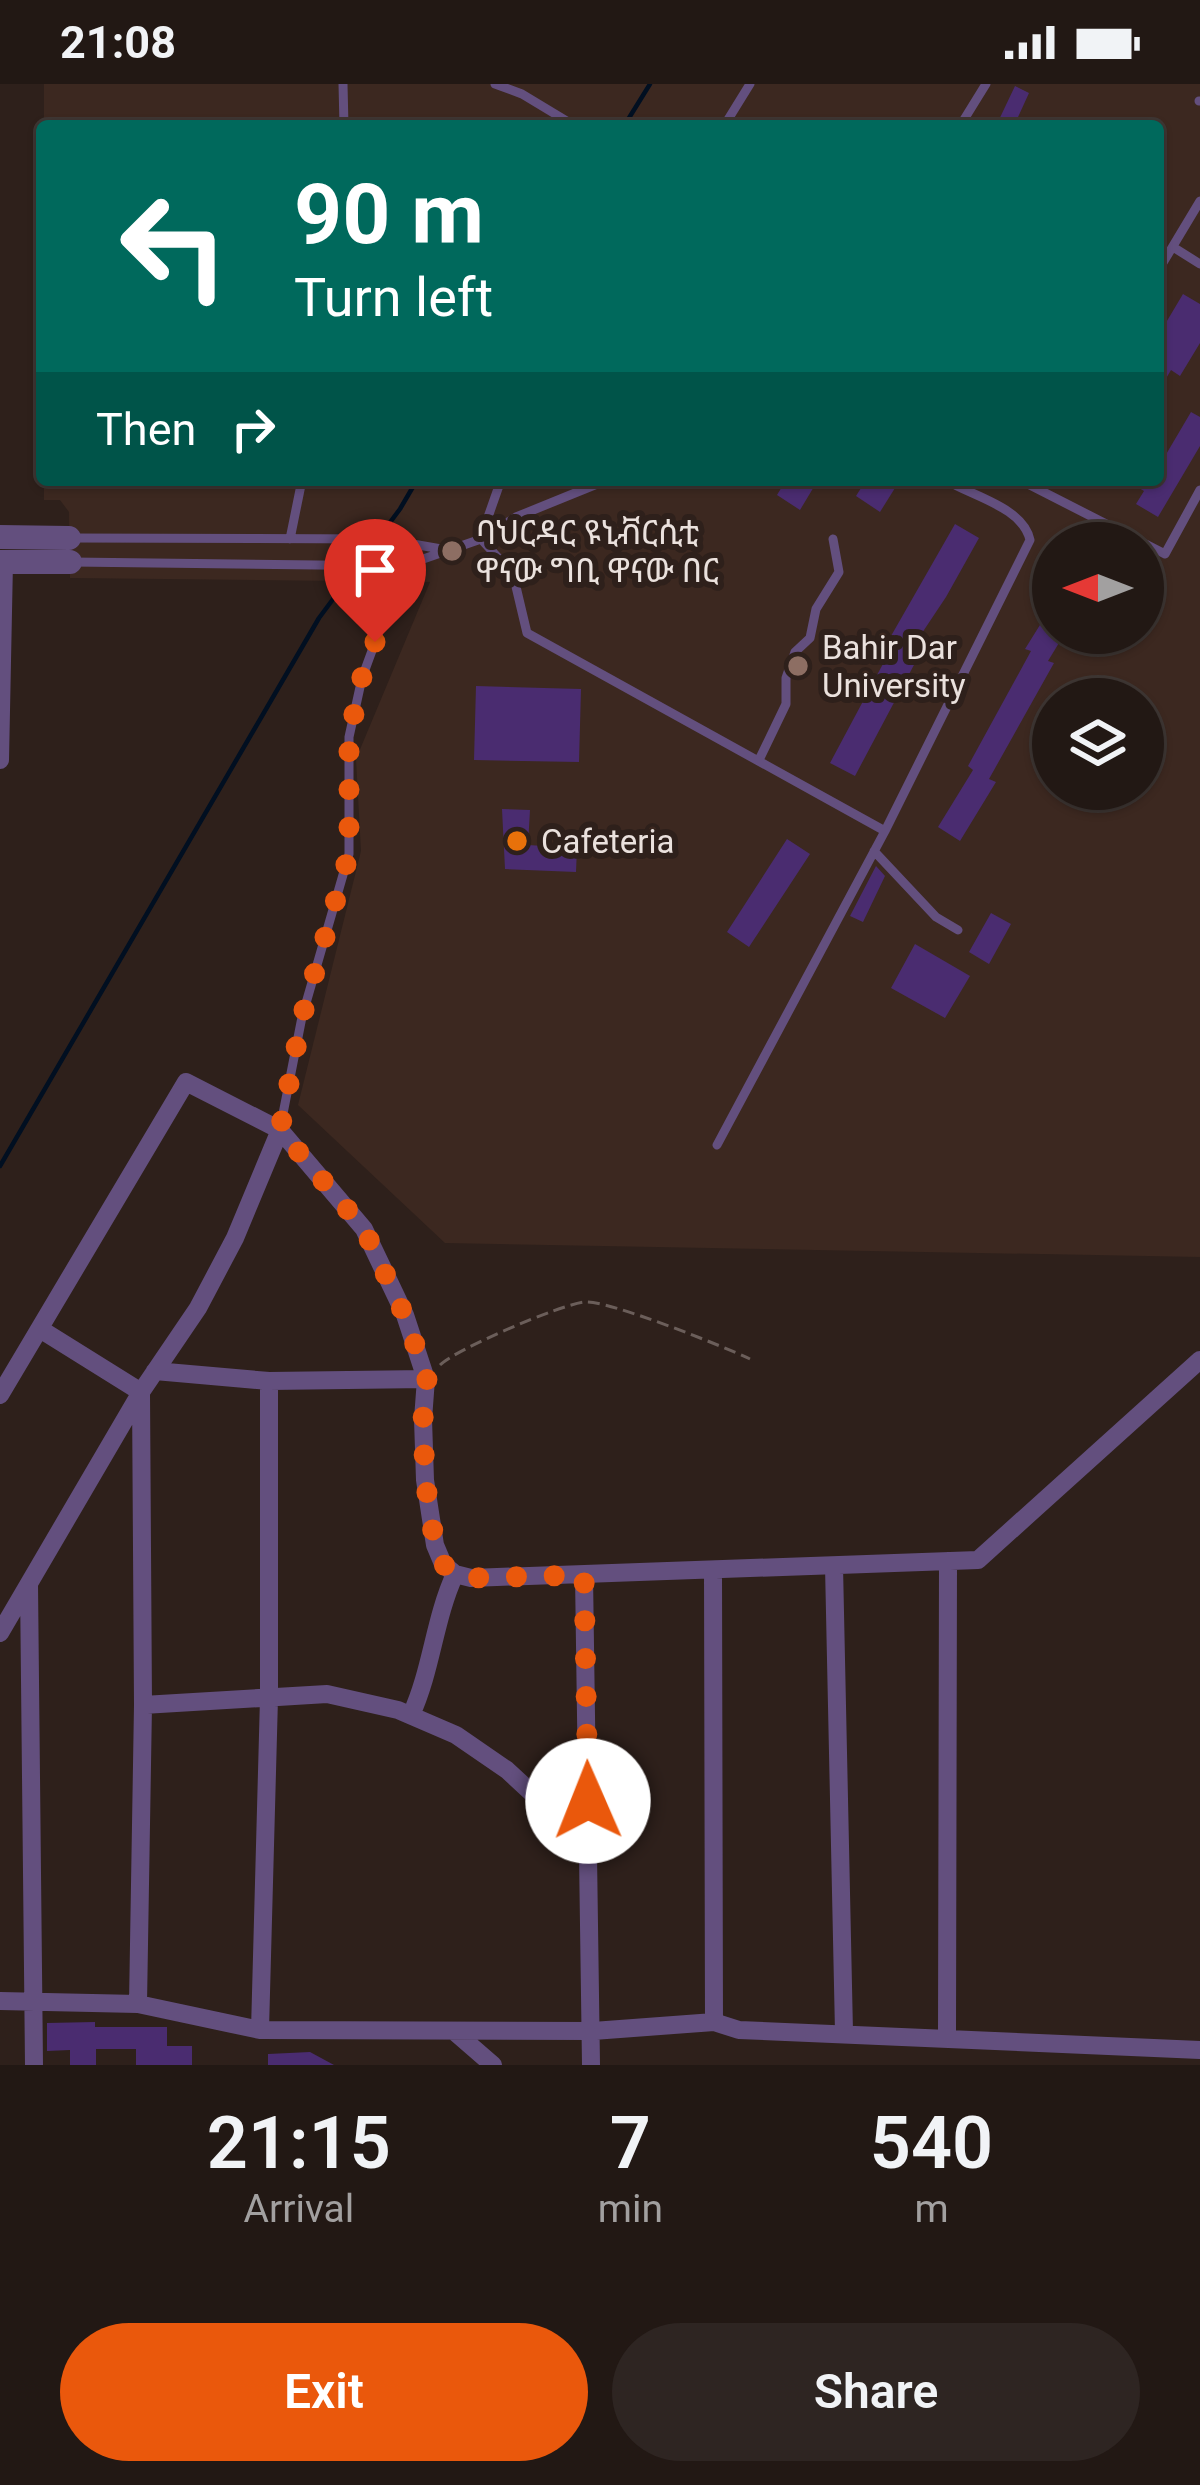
<!DOCTYPE html>
<meta charset="utf-8">
<style>
:root{--surface:#221814;--page:#2e2522;--text:#f1f3f6;--muted:#a2a0a0;--line:#3f3734;--accent:#ea580c}
body{margin:0;font-family:Roboto,"Noto Sans Ethiopic",sans-serif;background:var(--page);color:var(--text);height:100vh;display:flex;flex-direction:column;font-size:45px;white-space:nowrap}
*{box-sizing:border-box;margin:0}
p{font-size:39px;color:var(--muted)}
.icon{flex:none;width:66px;height:66px;fill:none;stroke:currentColor;stroke-width:2;stroke-linecap:round;stroke-linejoin:round}
.map{position:relative;height:1981px;overflow:hidden}
.sheet{display:flex;flex-direction:column;background:var(--surface);flex:1}
.sheet>*{flex:none}
.hud{position:absolute;left:36px;top:36px;width:1128px;height:366px;border-radius:12px;box-shadow:0 3px 9px #0004,0 0 0 3px var(--line);background:#00695c;color:#fff;overflow:hidden}
.needle{width:78px;rotate:270deg}
.tools{position:absolute;left:1032px;top:438px;display:grid;gap:24px}
.tools a{display:grid;place-items:center;width:132px;height:132px;border-radius:50%;background:var(--surface);box-shadow:0 3px 9px #0004,0 0 0 3px var(--line);font-size:60px}
.pin{position:absolute;display:grid;place-items:center;width:102px;height:102px;color:#fff;margin:-123px -51px;border-radius:50% 50% 50% 0;rotate:-45deg;box-shadow:0 0 12px #0007}
.pin .icon{rotate:45deg}
.me{position:absolute;width:132px;margin:-66px;rotate:359deg;stroke-linejoin:round;filter:drop-shadow(0 0 9px #0008)}
.turn{display:flex;align-items:center;gap:42px;height:252px;padding:0 60px;font-size:54px}
.turn .icon{width:156px;height:156px;stroke-width:2.5}
.turn b{display:block;font-size:84px;line-height:102px}
.then{display:flex;align-items:center;height:114px;padding:0 60px;background:#0003;gap:24px;font-size:45px}
.eta{display:flex;justify-content:space-evenly;align-items:center;height:204px;text-align:center}
.eta b{font-size:72px;font-weight:600;line-height:84px}
.primary-button{display:flex;gap:24px;margin-top:auto;padding:24px 60px}
.primary-button a{flex:1;height:138px;border-radius:72px;background:var(--accent);color:#fff;font-size:48px;font-weight:600;line-height:138px;text-align:center}
.primary-button a+a{background:var(--page);color:var(--text)}
.status{display:flex;justify-content:space-between;align-items:center;height:84px;padding:0 60px;background:var(--surface);direction:ltr}
.status svg{height:33px;fill:currentColor}
.map>svg:first-child{display:block}
.built{fill:#3c2820;fill-rule:evenodd}
.lines{fill:none;stroke-linecap:round;stroke-linejoin:round}
.stream{stroke:#010f21;stroke-width:4.5}
.building{fill:#4a2c70}
.path{stroke:#6b5e5a;stroke-width:3;stroke-dasharray:12 6;stroke-linecap:butt}
.service{stroke:#634f7e;stroke-width:9}
.minor{stroke:#634f7e;stroke-width:18}
.tertiary{stroke:#634f7e;stroke-width:24}
.route{stroke:#ea580c;stroke-width:21;stroke-dasharray:0 37.8}
.education-dot{fill:#8d6e63;stroke:#2e201b;stroke-width:4.5}
.food-dot{fill:#e8710a;stroke:#2e201b;stroke-width:4.5}
.labels{text-anchor:middle;stroke-width:12;stroke-linejoin:round;paint-order:stroke}
.poi-label{font-size:33px;fill:#eae1dd;stroke:#2e201b;text-anchor:start}
</style>
<div class="status"><b>21:08</b><svg viewBox="0 0 49 12"><path d="M0 12V9h3v3zM5 12V6h3v6zM10 12V3h3v9zM15 12V0h3v12zM26 1h20v11H26zM47 4h2v5h-2z"/></svg></div>
<div class="map">
<svg width="1200" height="1981" viewBox="0 0 1200 1981">
<rect width="100%" height="100%" fill="#2e201b"/>
<path class="built" d="M44 0H1200V1173L445 1159 298 1021 361 767 356 675 430 498 70 494 69 428 60 416H44V396H1158V42H44ZM1053 459H1143V549H1053ZM1053 615H1143V705H1053Z"/>
<g class="lines">
<path class="stream" d="M624 42 650 0
M0 1082 319 534 400 425 417 396"/>
</g>
<path class="building" d="M1015 2 1029 9 1014 42H996Z
M1183 210 1200 220V259L1180 292 1171 286 1158 308V252Z
M1191 328 1200 333V362L1158 433 1136 420 1144 407 1126 396H1158V384Z
M786 396H818L800 426 777 411Z
M866 396H900L880 428 856 412Z
M955 440 979 454 946 513 906 573 915 579 855 692 830 679 892 563 887 559Z
M1053 520V549H1065L1048 577 1054 579 989 695 996 698 960 757 938 743 973 686 968 682 1031 567 1025 565Z
M476 602 581 605 579 678 474 676Z
M502 725 530 726 528 761 577 764 576 788 505 785Z
M787 755 810 770 749 863 727 848Z
M876 782 885 792 863 838 850 832Z
M991 829 1011 840 989 880 969 868Z
M915 860 970 892 945 934 891 904Z
M95 1938V1943H167V1962H192V1981H136V1965H96V1981H70V1966L47 1967V1939Z
M310 1968 334 1981H268V1970Z"/>
<g class="lines">
<path class="path" d="M440 1281C456 1265 560 1221 584 1218 606 1215 725 1263 750 1275"/>
<path class="service" d="M343 0 344 42
M495 0 522 10 575 42
M1199 17H1200
M724 42 750 0
M960 42 986 0
M1173 163 1200 180
M1158 187 1200 117
M1020 396 1165 470 1200 406
M481 453 501 396
M69 454 384 455 447 466
M290 455 302 396
M481 455 513 490 527 549 885 747
M72 478 403 482 481 455 516 433 607 396
M759 676 786 620V594L795 568 810 554 816 525 839 488 833 455
M874 767 936 833 958 846
M280 1045 302 933 349 770V653L362 594 403 482V456
M717 1061 885 747 1030 456C1023 423 971 412 946 396"/>
<path class="minor" d="M0 676 4 478
M40 1245 141 1308 143 1621 138 1920
M155 1287 269 1297 426 1295
M0 1311 186 998 280 1046 364 1145 405 1231 426 1295 423 1335 425 1396 435 1461 443 1480 455 1490 471 1494 978 1476 1200 1276
M834 1482 844 1948
M713 1487 714 1938
M584 1491 591 1981
M29 1500 34 1981
M0 1549 141 1308 198 1224 235 1154 280 1046
M143 1621 327 1610 398 1626 456 1651 507 1686 589 1762
M411 1631C432 1585 434 1536 455 1490
M0 1917 138 1920 260 1946 593 1947 714 1938 739 1946 1200 1966
M260 1946 269 1614V1297
M456 1949 493 1981
M947 1955 948 1477"/>
<path class="tertiary" d="M0 453 69 454
M0 478H70"/>
</g>
<g class="lines">
<path class="route" d="M375 558 362 593 349 653V770L302 933 280 1046 364 1145 405 1232 427 1295 423 1335 425 1396 435 1461 443 1480 455 1490 471 1494 584 1491 588 1717"/>
</g>
<g class="education-dot">
<circle cx="452" cy="467" r="12"/>
<circle cx="798" cy="582" r="12"/>
</g>
<circle class="food-dot" cx="517" cy="757" r="12"/>
<g class="labels">
<g class="poi-label">
<text x="476" y="460">ባህርዳር ዩኒቭርሲቲ<tspan x="476" dy="38">ዋናው ግቢ ዋናው በር</tspan></text>
<text x="822" y="575">Bahir Dar<tspan x="822" dy="38">University</tspan></text>
<text x="541" y="769">Cafeteria</text>
</g>
</g>
</svg>
<div class="tools">
<a><svg class="needle" viewBox="-14 -14 28 28"><path d="M0-13l5 13h-10z" fill="#e53935"/><path d="M0 13l5-13h-10z" fill="#a2a0a0"/></svg></a>
<a><svg class="icon" aria-label="layers" viewBox="0 0 24 24"><path d="M12 4l9 5-9 5-9-5zM3 14l9 5 9-5"/></svg></a>
</div>
<div class="pin" style="left:375px;top:558px;background:#d93025"><svg class="icon" aria-label="arrive" viewBox="0 0 24 24"><path d="M6 21V4h12l-3 4 3 4H6"/></svg></div>
<svg class="me" style="left:588px;top:1717px" viewBox="-20 -20 40 40"><circle r="19" fill="#fff"/><path d="M0-13L10 11 0 6-10 11z" fill="#ea580c"/></svg>
<div class="hud">
<div class="turn"><svg class="icon" aria-label="left" viewBox="0 0 24 24"><path d="M17 20v-9H6M10 6l-5 5 5 5"/></svg><div><b>90 m</b>Turn left</div></div>
<div class="then">Then<svg class="icon" aria-label="right" viewBox="0 0 24 24"><path d="M7 20v-9h11M14 6l5 5-5 5"/></svg></div>
</div>
</div>
<section class="sheet">
<div class="eta">
<div><b>21:15</b><p>Arrival</p></div>
<div><b>7</b><p>min</p></div>
<div><b>540</b><p>m</p></div>
</div>
<div class="primary-button"><a>Exit</a><a>Share</a></div>
</section>
